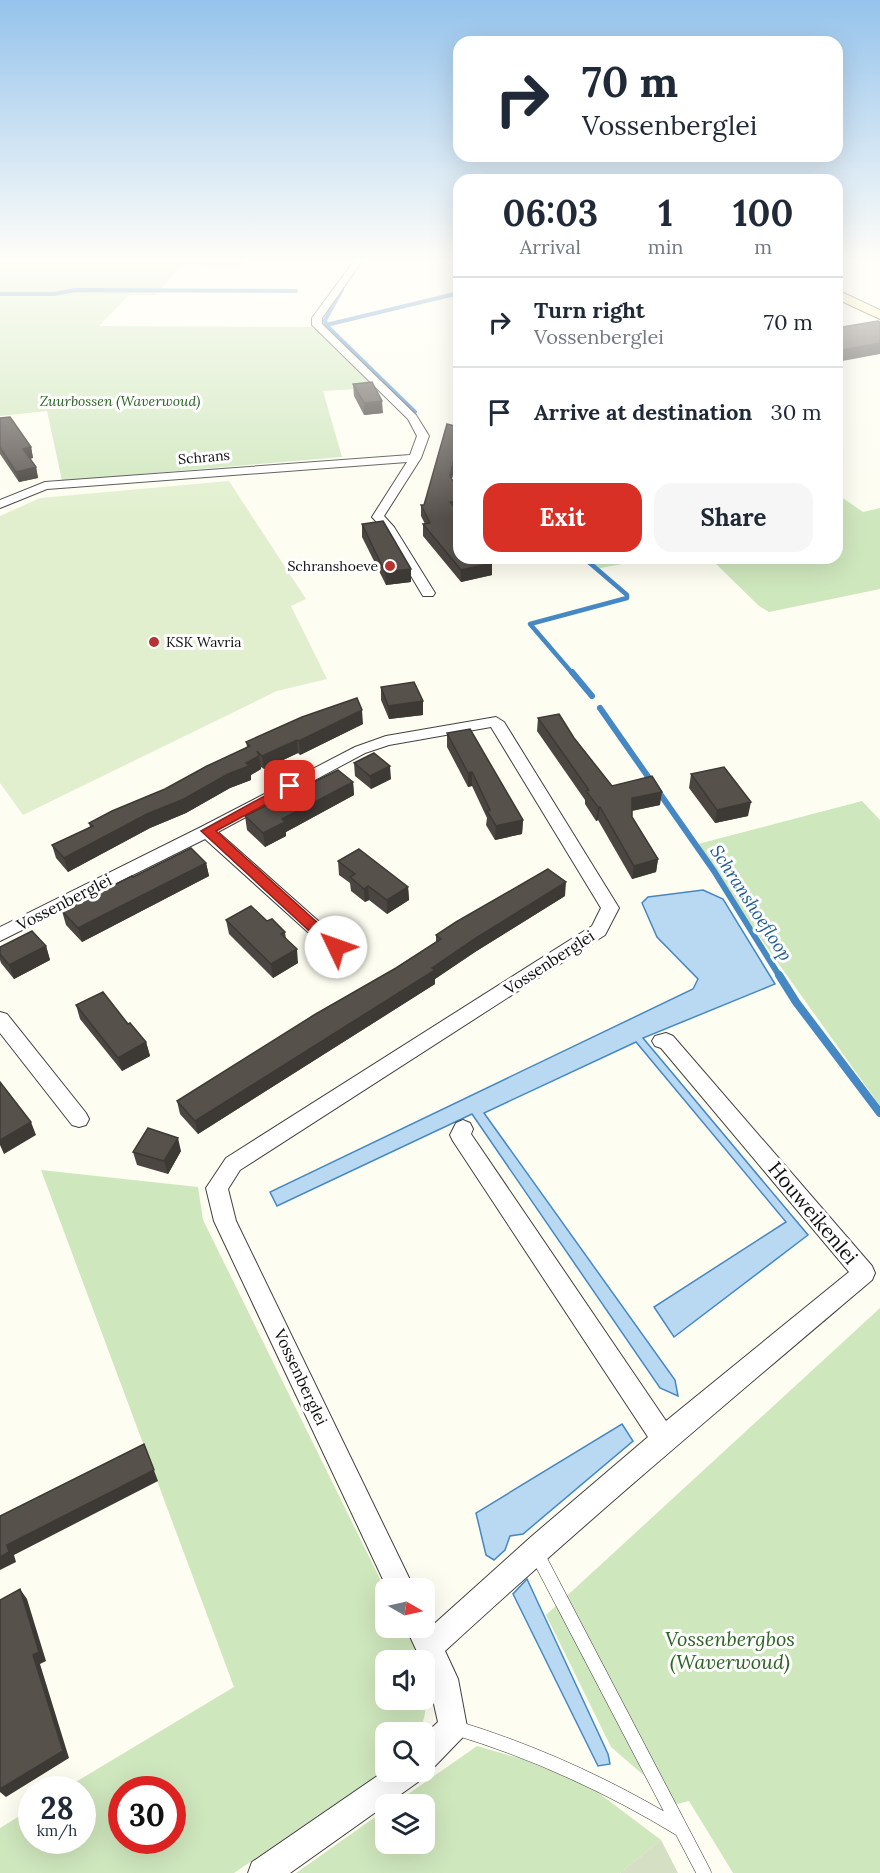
<!DOCTYPE html>
<style>
:root{--surface:#fff;--page:#f6f6f7;--text:#1f2937;--muted:#747a83;--line:#e0e1e3;--accent:#d93025}
body{margin:0;font-family:Lora,serif;background:var(--page);color:var(--text);height:100vh;display:flex;flex-direction:column;font-size:22px;white-space:nowrap}
*{box-sizing:border-box;margin:0}
p{font-size:20px;color:var(--muted)}
.icon{flex:none;width:33px;height:33px;fill:none;stroke:currentColor;stroke-width:2;stroke-linecap:round;stroke-linejoin:round}
.map{position:relative;flex:1;overflow:hidden}
.sheet{position:absolute;left:453px;top:174px;width:390px;height:390px;display:flex;flex-direction:column;background:var(--surface);border-radius:18px;box-shadow:0 6px 24px #0002}
.sheet>*{flex:none}
.guide{position:absolute;left:453px;top:36px;width:390px;height:126px;border-radius:18px;box-shadow:0 6px 24px #0002;background:#fff;color:var(--text);overflow:hidden}
.needle{width:39px;rotate:99deg}
.fabs{position:absolute;left:375px;top:1578px;display:grid;gap:12px}
.fabs a{display:grid;place-items:center;width:60px;height:60px;border-radius:12px;background:var(--surface);box-shadow:0 6px 24px #0002;font-size:30px}
.speed{position:absolute;left:18px;top:1776px;display:flex;gap:12px;font-size:30px;font-weight:700;text-align:center}
.speed>*{display:grid;place-content:center;width:78px;height:78px;border-radius:50%;background:var(--surface);box-shadow:0 6px 24px #0002;line-height:1}
.speed small{font-size:15px;font-weight:400}
.speed .limit{border:9px solid #d22;background:#fff;color:#111}
.pin{position:absolute;display:grid;place-items:center;width:51px;height:51px;color:#fff;margin:-26px;border-radius:12px;box-shadow:0 3px 9px #0006}
.me{position:absolute;width:66px;margin:-33px;rotate:312deg;stroke-linejoin:round;filter:drop-shadow(0 0 4px #0008)}
.turn{display:flex;align-items:center;gap:21px;height:126px;padding:0 30px;font-size:27px}
.turn .icon{width:78px;height:78px;stroke-width:2.5}
.turn b{display:block;font-size:42px;line-height:51px}
.eta{display:flex;justify-content:space-evenly;align-items:center;height:102px;text-align:center}
.eta b{font-size:36px;font-weight:800;line-height:42px}
.action{display:flex;gap:12px;margin-top:auto;padding:12px 30px}
.action a{flex:1;height:69px;border-radius:18px;background:var(--accent);color:#fff;font-size:24px;font-weight:800;line-height:69px;text-align:center}
.action a+a{background:var(--page);color:var(--text)}
ul{padding:0;list-style:none}
li{display:flex;align-items:center;gap:18px;height:90px;padding:0 30px;border-top:2px solid var(--line)}
li div{flex:1}
li b{display:block;font-size:22px}
li em{font-style:normal}
.map>svg:first-child{display:block}
.green{fill:#cfe7bd;fill-rule:evenodd}
.cemetery{fill:#d4dfc3}
.pitch{fill:#e1efce}
.water{fill:#b9d9f2;stroke:#4588c4;stroke-width:1.5}
.lines{fill:none;stroke-linecap:round;stroke-linejoin:round}
.stream-far3{stroke:#4588c4;stroke-width:4}
.stream-far2{stroke:#4588c4;stroke-width:4.5}
.stream-far1{stroke:#4588c4;stroke-width:6}
.stream{stroke:#4588c4;stroke-width:8}
.lane-casing{stroke:#424242;stroke-width:15}
.street-casing{stroke:#424242;stroke-width:2}
.secondary-casing{stroke:#313131;stroke-width:2}
.lane{stroke:#fff;stroke-width:14}
.street{fill:#fff;fill-rule:evenodd}
.secondary{fill:#faf7b1;fill-rule:evenodd}
.wall{fill:#4b4641}
.shaded-wall{fill:#3d3935}
.building{fill:#57514c;stroke:#3d3935;stroke-width:1.5}
.route{fill:#d93025;stroke:#8d1f18;stroke-width:1.5}
.poi-dot{fill:#b6332f;stroke:#fff;stroke-width:2}
.labels{text-anchor:middle;stroke-width:6;stroke-linejoin:round;paint-order:stroke}
.far-park-label{font-size:14px;font-style:italic;fill:#2b6323;stroke:#fff}
.far-street-label{font-size:14px;fill:#0f0f0f;stroke:#fff}
.far-poi-label{font-size:14px;fill:#0f0f0f;stroke:#fff;text-anchor:end}
.street-label{font-size:16px;fill:#0f0f0f;stroke:#fff}
.water-label{font-size:18px;font-style:italic;fill:#205b99;stroke:#fff}
.near-street-label{font-size:20px;fill:#0f0f0f;stroke:#fff}
.near-park-label{font-size:20px;font-style:italic;fill:#2b6323;stroke:#fff}
</style>
<div class="map">
<svg width="880" height="1873" viewBox="0 0 880 1873">
<rect width="100%" height="100%" fill="#fefdf1"/>
<path class="green" d="M0 257H253L239 266 182 265 155 295H129L99 326 312 327 375 388 323 391 342 457 62 481 47 411 0 416Z
M837 494 863 512 880 508V589L769 612 759 606 710 558H837Z
M584 558H655L595 569Z
M862 801 880 820V1106L694 845Z
M41 1170 198 1187 203 1220 385 1589 386 1628H405L420 1660H386V1700H424L425 1672C426 1693 429 1715 418 1732H386V1769L234 1873H0V1828L31 1809 32 1840H82V1790L64 1789 234 1687ZM122 1790H172V1840H122Z
M880 1308V1873H733L689 1801 677 1804 611 1747 546 1615Z
M477 1746 522 1759 592 1788 661 1840 620 1873H296L385 1810 386 1844H424V1804H394Z"/>
<path class="cemetery" d="M661 1840 678 1873H620Z"/>
<path class="pitch" d="M229 481 306 599 291 606 327 679 277 691 23 815 0 783V516L40 498Z"/>
<path class="water" d="M703 890 723 899 775 984 643 1038 808 1235 674 1337 654 1307 786 1222 636 1042 484 1113 675 1380 678 1396 660 1388 472 1114 277 1206 270 1192 693 989 698 979 657 937 642 903 648 897Z
M622 1424 633 1441 523 1534 510 1536 505 1550 494 1560 486 1555 476 1513Z
M527 1579 608 1754 610 1764 598 1766 513 1594Z"/>
<g class="lines">
<path class="stream-far3" d="M342 290 325 320 326 325 459 293
M0 294H54L75 290 296 291
M326 325 415 412"/>
<path class="stream-far2" d="M573 674 530 624 627 598V595L584 558"/>
<path class="stream-far1" d="M572 672 592 696
M600 708 714 871 780 977"/>
<path class="stream" d="M779 975 796 1002 880 1113"/>
<defs>
<path id="lane" d="M537 1554 704 1873
M456 1728C535 1752 609 1786 680 1829"/>
<path id="street" d="M357 257H365L322 318V324L416 415 429 436 421 458 384 516 394 527 435 593 433 596H423L383 529 372 517 407 462 47 489 0 508V500L45 482 410 455 417 436 408 419 312 325V318Z
M496 717 504 722 619 908 605 935 240 1170 228 1189 236 1221 414 1588H387L214 1221 206 1188 226 1158 592 926 601 908 491 727 389 745 365 753 218 832 342 942 345 947 342 952 336 954 330 952 205 839 0 941V927L201 827 355 747 386 736Z
M0 1012 7 1014 86 1113 89 1119 86 1125 79 1127 72 1125 0 1033Z
M666 1033 673 1036 872 1266 875 1273 872 1280C728 1402 584 1523 445 1651L458 1679 467 1727 463 1737 434 1767 424 1771V1735L438 1722 424 1660H421L406 1628H424V1616L430 1618 433 1625 532 1536 648 1437 453 1141 450 1135 456 1123 463 1120 470 1123 473 1129 471 1134 666 1421 849 1272 661 1048 655 1046 652 1041 655 1036Z
M386 1770 423 1772 418 1782 290 1873H248L252 1862Z"/>
<path id="secondary" d="M837 290 880 310V319L837 299Z"/>
</defs>
<use href="#lane" class="lane-casing"/>
<use href="#street" class="street-casing"/>
<use href="#secondary" class="secondary-casing"/>
<use href="#lane" class="lane"/>
<use href="#street" class="street"/>
<use href="#secondary" class="secondary"/>
</g>
<path class="wall" d="M353 384 383 413 364 415 354 396Z
M0 418 31 447 33 458 30 459 36 467 38 478 19 482 0 454Z
M459 427V449L452 479 459 492V512H458L492 575 461 582 423 536V524H425L421 516V505H424Z
M362 524 411 569V582L386 585 362 537Z
M381 687 423 701V715L389 719 381 700Z
M538 718 574 738 612 786 660 805 632 811V817L658 859 656 872 632 879 598 820 596 821 585 804V800L537 731Z
M363 724 300 755 298 753 264 769 261 767V769L251 775V780L230 788 186 813 150 828 68 872 56 858 52 845 90 827 89 823 165 789 247 747 246 742Z
M447 733 523 820 522 834 495 840 486 825 487 818 472 786 468 787 447 747Z
M354 763 391 779 371 789 355 776Z
M691 774 748 816 715 823 689 788Z
M353 782 354 795 286 832V836L265 847 247 830 245 816Z
M338 861 408 887 409 900 387 914 369 900 365 902 351 891 350 883 339 875Z
M206 863 209 876 82 942 66 925 62 911 133 877Z
M565 896 475 952 435 979V984L198 1134 180 1114 177 1101 396 968 436 942V935Z
M226 920 267 921 285 932 286 939 298 963 273 978 229 934Z
M46 946 50 960 14 979 1 963 0 960V947Z
M76 1005 146 1042 150 1056 122 1071 80 1019Z
M181 1151 168 1174 137 1165 133 1152Z"/>
<path class="shaded-wall" d="M880 343V354L837 362V351Z
M382 401 383 413 364 415V403Z
M459 438V449L450 487V476Z
M31 447 33 458 26 459 23 449Z
M36 467 38 478 19 482 16 472Z
M459 501V512L450 513V502Z
M492 563V575L461 582V570Z
M411 569V582L386 585 385 572Z
M423 701V715L389 719 388 706Z
M362 710 363 724 300 755 299 741Z
M297 740 298 753 264 769 262 756Z
M259 756 261 769 251 775V780L230 788 186 813 150 828 68 872 64 858Z
M390 766 391 779 371 789 370 776Z
M472 772V786L468 787V773Z
M353 782 354 795 286 832V836L265 847 263 833 282 819Z
M662 792 660 805 630 811 632 798Z
M751 802 748 816 715 823 717 810Z
M598 807H600L598 820 596 821Z
M523 820 522 834 495 840 496 826Z
M658 859 656 872 632 879 634 866Z
M206 863 209 876 82 942 78 928Z
M566 882 565 896 475 952 435 979V984L198 1134 195 1121 432 968 476 938Z
M368 886 369 900 365 902 364 889Z
M408 887 409 900 387 914V900Z
M46 946 50 960 14 979 9 965Z
M297 949 298 963 273 978 271 964Z
M146 1042 150 1056 122 1071 118 1058Z
M31 1122 36 1135 4 1154 0 1145V1140Z
M178 1138 181 1151 168 1174 164 1161Z
M144 1444 158 1481 14 1555 16 1562 0 1570V1557L7 1545Z
M20 1589 27 1599 46 1661 40 1664 69 1758 6 1797 0 1792V1789L33 1655Z"/>
<path class="building" d="M878 321 880 322V343L837 351V328Z
M372 382 382 401 364 403 353 384Z
M10 417 31 447 23 449 36 467 16 472 0 447V418Z
M447 424 459 427V438L450 476 459 492V501L450 502 459 513V558H488L492 563 461 570 423 524 430 523 421 505H424Z
M383 521 411 569 385 572 362 524Z
M414 682 423 701 388 706 381 687Z
M357 698 362 710 299 741 297 740 262 756 257 751 259 756 246 763 249 766 228 774 184 799 147 814 64 858 52 845 93 826 89 823 112 811 165 789 207 766 250 746 246 742 302 717Z
M559 714 574 738 612 786 652 776 662 792 632 798V817L658 859 634 866 600 807H598L586 791 589 790 538 718Z
M470 729 523 820 496 826 487 811 490 810 472 772 468 773 447 733Z
M374 753 390 766 370 776 354 763Z
M724 767 751 802 717 810 691 774Z
M338 770 353 782 282 819 285 822 263 833 245 816Z
M191 848 206 863 78 928 62 911 132 876 133 877Z
M359 849 408 887 387 900 368 886 364 889 350 877 355 874 338 861Z
M548 869 566 882 476 938 432 968 435 970 195 1121 177 1101 314 1015 396 968 441 939 436 935 456 922Z
M251 906 267 921 272 919 285 932 281 934 297 949 271 964 226 920Z
M32 931 46 946 9 965 0 954V947Z
M103 992 128 1024 130 1023 146 1042 118 1058 76 1005Z
M0 1082 31 1122 0 1140Z
M148 1128 178 1138 164 1161 133 1152Z
M144 1444 154 1470 7 1545 9 1552 0 1557V1516Z
M20 1589 39 1652 33 1655 63 1751 0 1789V1600Z"/>
<linearGradient id="sky" x2="0" y2="1"><stop stop-color="#95c3ec"/><stop offset="0.5" stop-color="#fffef9"/><stop offset="1" stop-color="#fffef9" stop-opacity="0"/></linearGradient>
<rect width="880" height="519" fill="url(#sky)"/>
<path class="route" d="M290 782 294 784V789L216 831 341 944 343 947 341 951H331L201 831Z"/>
<g class="poi-dot">
<circle cx="390" cy="566" r="6"/>
<circle cx="154" cy="642" r="6"/>
</g>
<g class="labels">
<g class="far-park-label">
<text x="120" y="406">Zuurbossen (Waverwoud)</text>
</g>
<g class="far-street-label">
<text transform="translate(204 457) rotate(-5)" y="5">Schrans</text>
</g>
<g class="far-poi-label">
<text x="378" y="571">Schranshoeve</text>
<text x="166" y="647" text-anchor="start">KSK Wavria</text>
</g>
<g class="street-label">
<text transform="translate(64 902) rotate(-27)" y="6">Vossenberglei</text>
<text transform="translate(549 962) rotate(-33)" y="6">Vossenberglei</text>
<text transform="translate(301 1377) rotate(65)" y="6">Vossenberglei</text>
</g>
<g class="water-label">
<text transform="translate(751 903) rotate(57)" y="6">Schranshoefloop</text>
</g>
<g class="near-street-label">
<text transform="translate(813 1213) rotate(50)" y="7">Houweikenlei</text>
</g>
<g class="near-park-label">
<text x="730" y="1646">Vossenbergbos<tspan x="730" dy="23">(Waverwoud)</tspan></text>
</g>
</g>
</svg>
<div class="fabs">
<a><svg class="needle" viewBox="-14 -14 28 28"><path d="M0-13l5 13h-10z" fill="#e53935"/><path d="M0 13l5-13h-10z" fill="#747a83"/></svg></a>
<a><svg class="icon" aria-label="sound" viewBox="0 0 24 24"><path d="M4 9h4l5-4v14l-5-4H4zM17 9q2 3 0 6"/></svg></a>
<a><svg class="icon" aria-label="search" viewBox="0 0 24 24"><circle cx="10" cy="10" r="6"/><path d="M15 15l6 6"/></svg></a>
<a><svg class="icon" aria-label="layers" viewBox="0 0 24 24"><path d="M12 4l9 5-9 5-9-5zM3 14l9 5 9-5"/></svg></a>
</div>
<div class="speed"><div>28<small>km/h</small></div><div class="limit">30</div></div>
<div class="pin" style="left:290px;top:786px;background:#d93025"><svg class="icon" aria-label="arrive" viewBox="0 0 24 24"><path d="M6 21V4h12l-3 4 3 4H6"/></svg></div>
<svg class="me" style="left:336px;top:947px" viewBox="-20 -20 40 40"><circle r="19" fill="#fff"/><path d="M0-13L10 11 0 6-10 11z" fill="#d93025"/></svg>
<div class="guide">
<div class="turn"><svg class="icon" aria-label="right" viewBox="0 0 24 24"><path d="M7 20v-9h11M14 6l5 5-5 5"/></svg><div><b>70 m</b>Vossenberglei</div></div>
</div>
<section class="sheet">
<div class="eta">
<div><b>06:03</b><p>Arrival</p></div>
<div><b>1</b><p>min</p></div>
<div><b>100</b><p>m</p></div>
</div>
<ul>
<li><svg class="icon" aria-label="right" viewBox="0 0 24 24"><path d="M7 20v-9h11M14 6l5 5-5 5"/></svg><div><b>Turn right</b><p>Vossenberglei</p></div><em>70 m</em></li>
<li><svg class="icon" aria-label="arrive" viewBox="0 0 24 24"><path d="M6 21V4h12l-3 4 3 4H6"/></svg><div><b>Arrive at destination</b></div><em>30 m</em></li>
</ul>
<div class="action"><a>Exit</a><a>Share</a></div>
</section>
</div>
